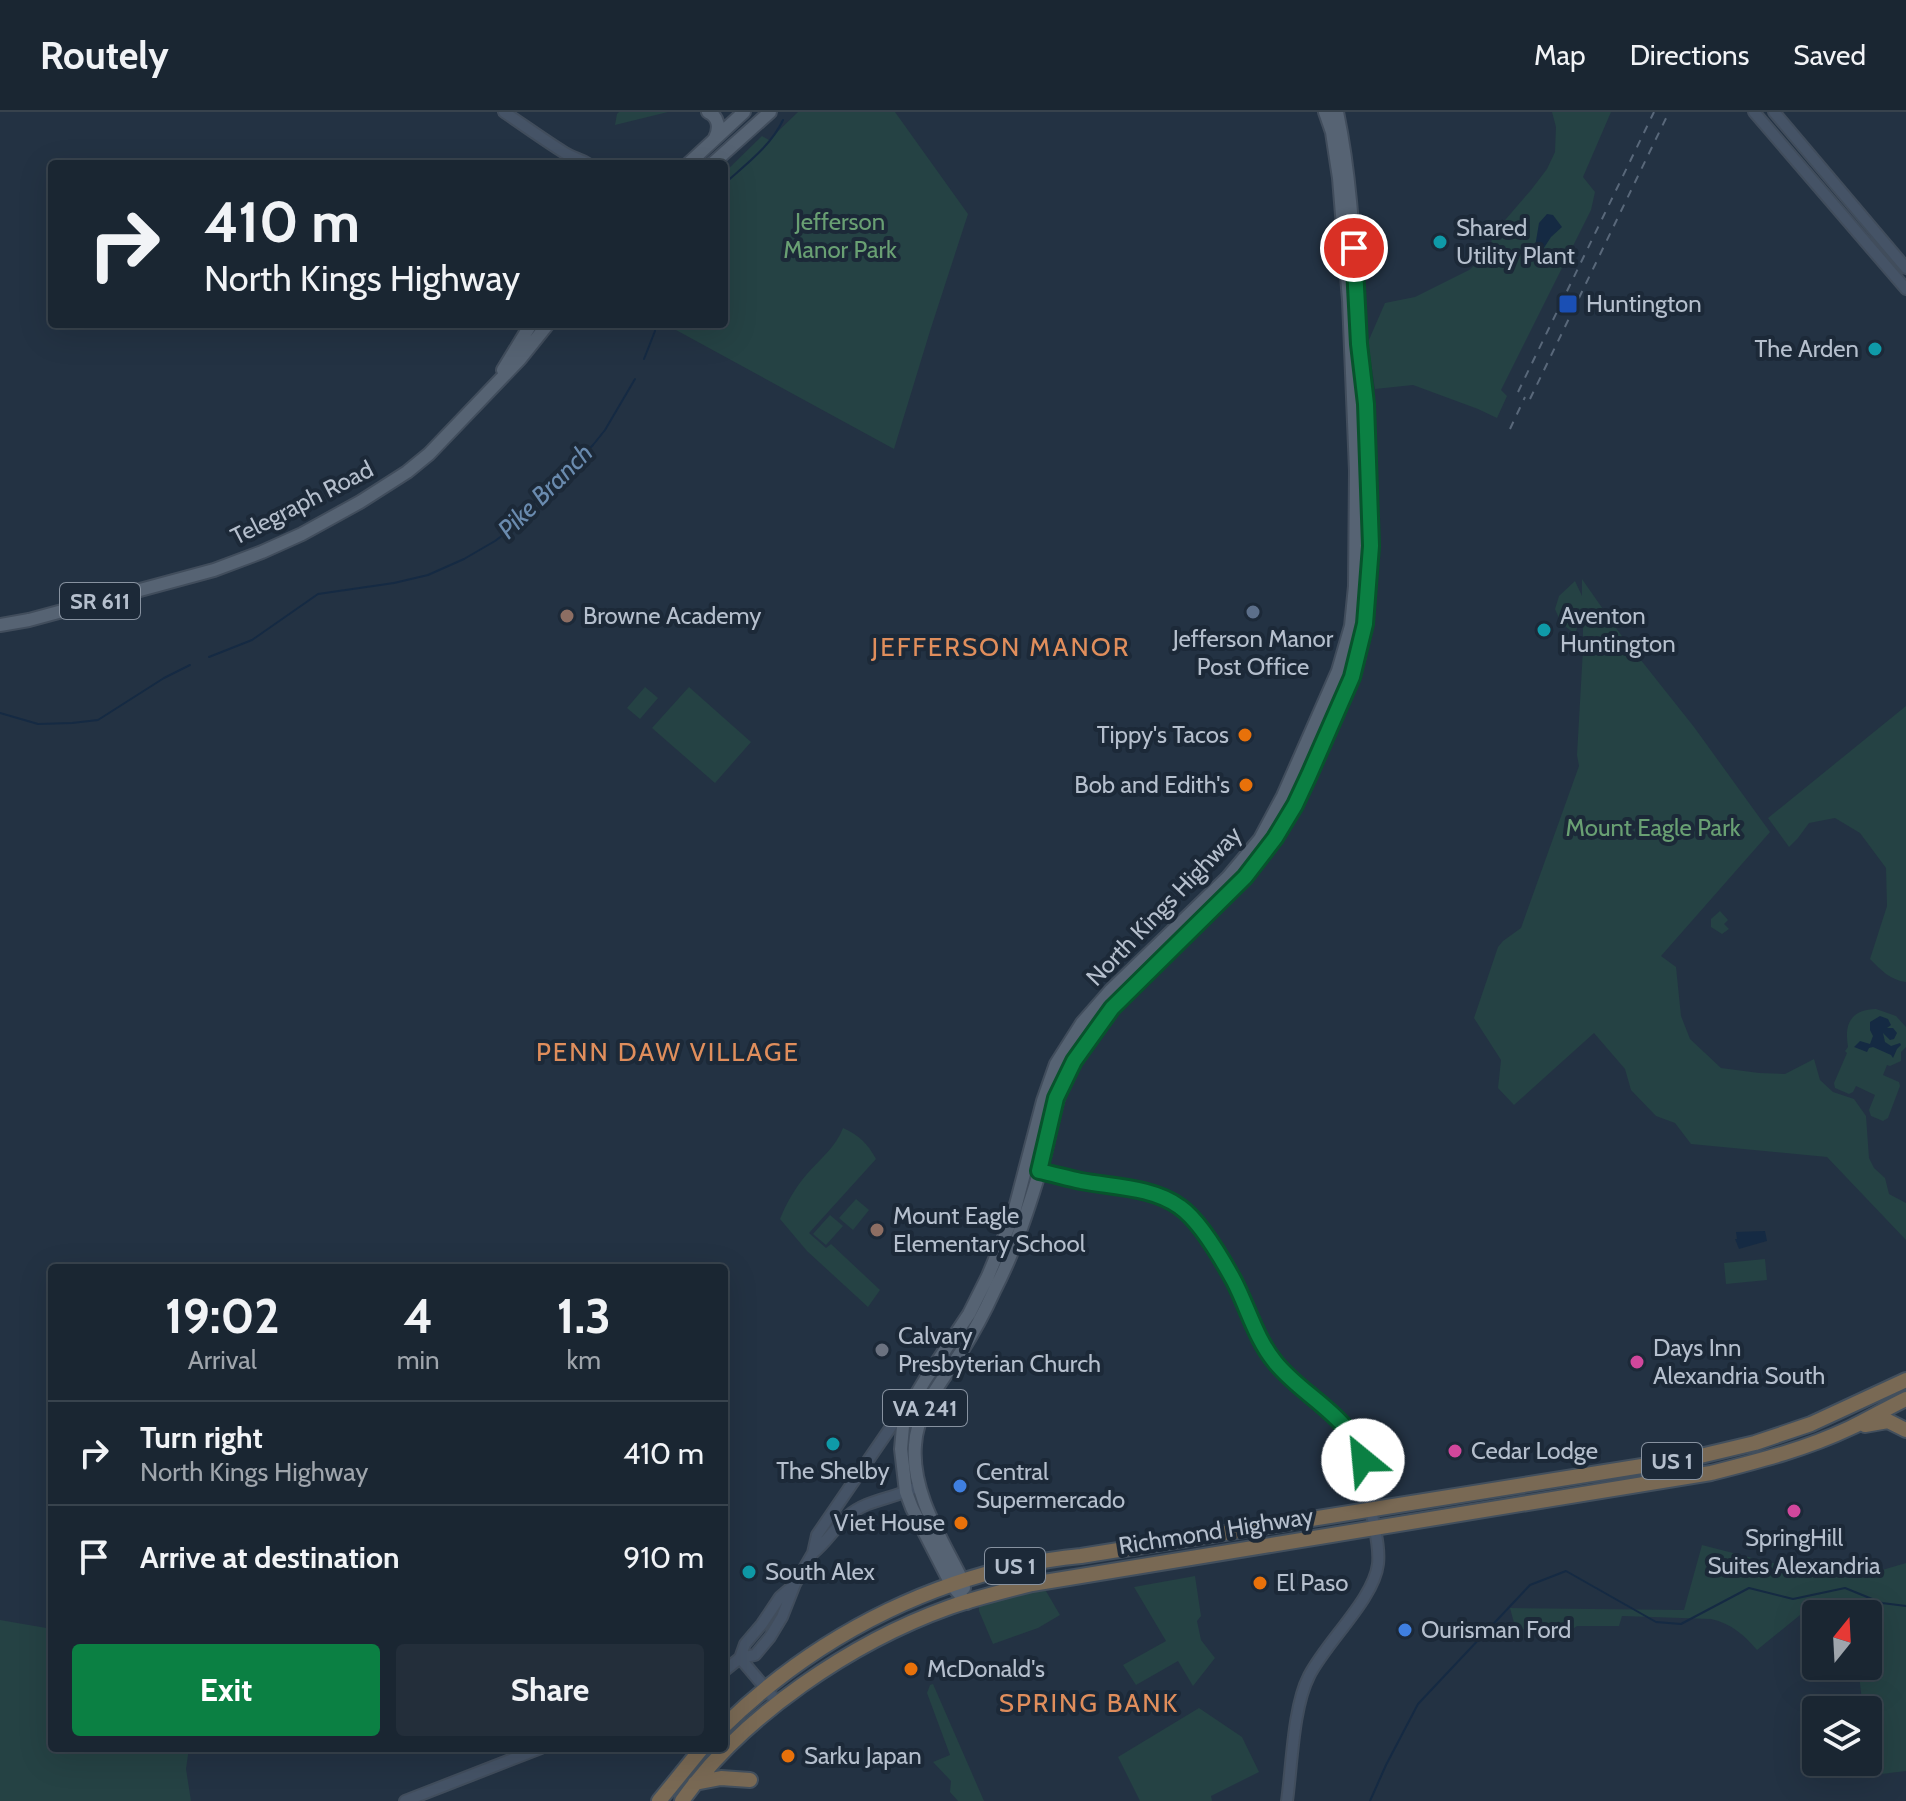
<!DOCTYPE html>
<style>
:root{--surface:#1a2632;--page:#232e3a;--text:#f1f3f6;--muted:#9fa5ac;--line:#38434d;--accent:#0b8043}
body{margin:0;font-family:Cabin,sans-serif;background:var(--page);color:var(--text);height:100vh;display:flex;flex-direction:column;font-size:30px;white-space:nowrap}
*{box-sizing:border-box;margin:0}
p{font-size:26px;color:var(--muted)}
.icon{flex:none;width:44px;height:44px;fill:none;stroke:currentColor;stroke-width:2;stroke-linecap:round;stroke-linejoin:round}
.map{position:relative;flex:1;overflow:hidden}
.side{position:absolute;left:48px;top:1152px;width:680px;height:488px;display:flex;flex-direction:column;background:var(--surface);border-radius:8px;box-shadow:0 8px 32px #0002,0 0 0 2px var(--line)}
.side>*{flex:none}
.top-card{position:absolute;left:48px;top:48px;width:680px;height:168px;border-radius:8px;box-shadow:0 8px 32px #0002,0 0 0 2px var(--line);background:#1a2632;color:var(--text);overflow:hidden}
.needle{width:52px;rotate:18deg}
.buttons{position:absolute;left:1802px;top:1488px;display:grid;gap:16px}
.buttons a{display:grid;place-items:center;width:80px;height:80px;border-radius:8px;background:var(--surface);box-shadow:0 8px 32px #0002,0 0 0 2px var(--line);font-size:40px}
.pin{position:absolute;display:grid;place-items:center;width:68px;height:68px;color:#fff;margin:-34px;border:4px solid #fff;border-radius:50%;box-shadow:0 2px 8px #0007}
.me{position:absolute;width:88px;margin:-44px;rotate:332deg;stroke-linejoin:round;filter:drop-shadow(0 0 6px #0008)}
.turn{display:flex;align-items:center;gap:28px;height:168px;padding:0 24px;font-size:36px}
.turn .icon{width:104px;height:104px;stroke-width:2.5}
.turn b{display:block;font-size:56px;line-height:68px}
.eta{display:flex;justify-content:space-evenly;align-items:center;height:136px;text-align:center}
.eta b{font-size:48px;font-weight:700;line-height:56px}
.cta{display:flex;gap:16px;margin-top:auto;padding:16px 24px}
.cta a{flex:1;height:92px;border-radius:8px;background:var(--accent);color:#fff;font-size:32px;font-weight:700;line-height:92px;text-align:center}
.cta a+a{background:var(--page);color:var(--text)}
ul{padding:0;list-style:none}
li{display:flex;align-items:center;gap:24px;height:104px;padding:0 24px;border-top:2px solid var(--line)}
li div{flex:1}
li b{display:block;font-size:30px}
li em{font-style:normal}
header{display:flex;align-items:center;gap:48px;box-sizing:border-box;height:112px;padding:0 40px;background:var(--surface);border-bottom:2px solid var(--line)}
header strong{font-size:38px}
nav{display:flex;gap:44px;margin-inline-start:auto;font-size:28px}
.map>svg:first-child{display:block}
.green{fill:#254244}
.water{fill:#152a43}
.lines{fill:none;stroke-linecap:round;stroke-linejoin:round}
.stream{stroke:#152a43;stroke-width:2}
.secondary-casing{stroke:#414d5c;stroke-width:14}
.primary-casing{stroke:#414d5c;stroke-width:16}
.highway-casing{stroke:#424f5d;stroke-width:18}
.secondary{stroke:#455366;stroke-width:10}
.primary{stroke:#566373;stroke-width:12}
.highway{stroke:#796954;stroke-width:14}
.rail{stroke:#59687a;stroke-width:2;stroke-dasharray:8 8;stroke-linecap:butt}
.route-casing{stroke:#07532c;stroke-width:20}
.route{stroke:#0b8043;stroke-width:14}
.culture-dot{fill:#0f9aa8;stroke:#1c2938;stroke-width:3}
.transit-dot{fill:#1a4fb4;stroke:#1c2938;stroke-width:3}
.service-dot{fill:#5c6f8a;stroke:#1c2938;stroke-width:3}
.education-dot{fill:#8d6e63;stroke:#1c2938;stroke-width:3}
.food-dot{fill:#e8710a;stroke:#1c2938;stroke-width:3}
.worship-dot{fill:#6b7280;stroke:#1c2938;stroke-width:3}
.hotel-dot{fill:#d1479c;stroke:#1c2938;stroke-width:3}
.shop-dot{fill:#3f7fe0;stroke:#1c2938;stroke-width:3}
.labels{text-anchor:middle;stroke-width:8;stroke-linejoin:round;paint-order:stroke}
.shield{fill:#1c2938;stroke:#8792a0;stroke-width:2}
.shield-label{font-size:22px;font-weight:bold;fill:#b5bfcd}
.park-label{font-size:24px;fill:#69a073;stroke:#1c2938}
.poi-label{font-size:24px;fill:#b5bfcd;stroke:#1c2938;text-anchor:start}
.street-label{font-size:24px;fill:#b5bfcd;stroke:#1c2938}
.water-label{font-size:26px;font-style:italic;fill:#6a8baf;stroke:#1c2938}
.neighbourhood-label{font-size:26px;letter-spacing:2px;fill:#e08e5c;stroke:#1c2938}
</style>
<header>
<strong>Routely</strong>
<nav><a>Map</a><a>Directions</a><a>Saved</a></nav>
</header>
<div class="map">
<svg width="1906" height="1689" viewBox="0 0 1906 1689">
<rect width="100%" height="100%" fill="#233243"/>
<path class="green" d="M619 0H668L615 13 617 2Z
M798 0H895L968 102 930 219 894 337 665 212H724V61L762 24 769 28Z
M1552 0H1611L1583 65 1595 80 1591 98 1501 278 1507 284 1497 306 1478 297 1413 273 1375 277 1368 230 1385 191 1415 185 1469 158 1489 141 1493 122 1531 78 1547 57 1555 40 1556 15Z
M1582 467 1621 523 1694 615 1770 720 1661 844 1676 855 1681 904 1690 927 1721 956 1759 961 1785 962 1814 947 1820 968 1833 980 1854 987 1866 1004 1869 1046 1874 1056 1885 1066 1889 1082 1906 1091V1128L1827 1045 1691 1032 1675 1011 1656 1004 1631 978 1625 957 1594 921 1514 993 1498 976 1501 948 1474 906 1498 835 1503 829 1521 816 1579 654 1577 643 1583 537V498L1575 522 1561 511 1555 497 1559 484 1575 469 1582 484Z
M645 575 658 586 640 607 627 596Z
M689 575 751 630 715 671 652 616Z
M1906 594V870C1890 868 1881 858 1870 847L1887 794 1886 756 1860 721 1835 706 1809 711 1798 726 1789 735 1768 706Z
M1720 799 1728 808 1724 812 1729 817 1722 822 1711 815V807Z
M1876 897 1896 904 1906 915V935L1901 940V949L1890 954 1887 953 1883 963 1899 970 1900 974 1888 1006 1883 1009 1871 1004 1869 998 1875 983 1856 974 1853 980 1849 982 1835 976 1834 971 1847 941 1845 939 1848 935C1844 911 1851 898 1876 897Z
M843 1016C859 1023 868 1032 876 1047L809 1121 826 1136 831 1132 880 1178 868 1195 807 1139 780 1107C787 1090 795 1076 807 1062 820 1047 836 1035 843 1016Z
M856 1087 869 1098 853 1118 839 1106Z
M830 1103 843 1114 826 1133 813 1122Z
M1765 1147 1767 1168 1726 1172 1724 1151Z
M1702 1433 1768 1450 1855 1466 1906 1451V1659L1865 1664 1860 1650H1868V1598H1863L1858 1554H1868V1502H1816V1509L1805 1499 1757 1538C1743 1522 1732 1512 1711 1507L1622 1504 1619 1514H1577L1556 1529C1544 1518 1532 1515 1516 1518L1510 1496 1684 1498Z
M1195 1464 1201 1504 1197 1509 1201 1528 1215 1546 1193 1574 1178 1549 1136 1573 1123 1553 1166 1529 1134 1475Z
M1043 1474 1060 1503 1038 1516 993 1532 979 1499V1493Z
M0 1508 52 1517V1636H189L186 1657 191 1689H0Z
M933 1572 984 1689H958L950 1680 951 1669 933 1650 950 1643 927 1581 930 1573Z
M1199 1596 1242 1625 1259 1660 1211 1684 1212 1689H1140L1118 1645Z"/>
<path class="water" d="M1547 102 1553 103 1562 115 1551 125 1540 142 1534 141 1539 111Z
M1880 904 1888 907 1891 913 1887 916H1893L1897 921 1894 927 1890 928 1883 921 1885 930 1891 934 1900 931 1901 933 1897 937 1893 946 1891 943 1873 935 1869 936 1867 940 1854 935 1860 929 1870 932 1873 924 1870 918V910Z
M1765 1119 1767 1129 1739 1137 1735 1127H1737L1736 1120Z"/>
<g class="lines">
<path class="stream" d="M724 72C745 53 771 34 783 8
M644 247 655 219V212
M209 545 252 528 318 482 394 471 428 463 464 447 495 429 515 414 540 383 550 377 593 333 605 318 635 267
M0 601 38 612 72 611 98 608 164 566 190 553
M1370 1689 1386 1653 1418 1592 1530 1473 1566 1459 1656 1510 1681 1512 1749 1476 1793 1487 1845 1476 1882 1491 1906 1494"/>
<defs>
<path id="secondary" d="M504 0C525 14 544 28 565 41 573 46 581 47 588 52
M1754 0 1906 177
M1774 0 1906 156
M1026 1055C1044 1060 1061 1065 1079 1069 1110 1075 1152 1076 1178 1094 1204 1111 1233 1165 1246 1193 1254 1212 1260 1231 1272 1247 1298 1281 1343 1297 1360 1338 1368 1356 1368 1378 1371 1397 1374 1415 1380 1434 1378 1452 1374 1487 1326 1530 1309 1564 1293 1595 1292 1653 1287 1689
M813 1441C827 1430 835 1415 848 1404 866 1388 891 1387 912 1377
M740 1546 755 1543 770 1525 782 1505 795 1472 813 1441 817 1423 895 1309 904 1303
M740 1546 778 1591
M724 1559 740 1546 745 1532 762 1512 780 1485 794 1473
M405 1689 541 1636"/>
<path id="primary" d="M708 0C719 5 720 16 715 26
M688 52 744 0
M712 52 770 0
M503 258 531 212
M0 513 29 508 214 458 262 440 302 422 360 390 407 360 429 342 520 247 548 212
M964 1476 962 1468C942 1427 911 1381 915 1333 917 1297 942 1270 961 1240 974 1220 985 1199 995 1177 1016 1136 1030 1092 1043 1048 1053 1011 1054 982 1075 948 1118 877 1188 827 1244 766 1279 728 1300 683 1320 636 1331 612 1344 589 1353 564 1362 539 1364 513 1366 487 1372 425 1369 366 1365 303 1367 279 1360 253 1359 229 1354 152 1353 76 1337 0
M967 1491 951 1472 912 1396 906 1380 901 1337 904 1303 925 1268 969 1202 988 1164 1013 1104 1043 989 1056 952 1082 911 1111 878 1228 765 1260 727 1283 684 1338 559 1351 514 1355 474 1356 359 1349 188 1339 66 1332 20 1325 0"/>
<path id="highway" d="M1865 1313 1888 1309 1906 1318
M724 1614C820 1520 947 1457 1081 1444L1692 1346 1755 1331 1811 1312 1906 1268
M695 1671 721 1666 750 1668
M659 1689 702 1636
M682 1689C742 1604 852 1530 950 1495 976 1486 1004 1479 1032 1472L1711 1361C1758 1349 1806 1337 1850 1316 1869 1307 1887 1296 1906 1287"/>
</defs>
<use href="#secondary" class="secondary-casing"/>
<use href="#primary" class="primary-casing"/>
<use href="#highway" class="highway-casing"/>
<use href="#secondary" class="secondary"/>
<use href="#primary" class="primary"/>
<use href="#highway" class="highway"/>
<path class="rail" d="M1518 280 1654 0
M1530 287 1669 0
M1510 317 1525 285"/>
</g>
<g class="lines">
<defs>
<path id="route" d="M1354 136 1359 232 1366 292 1371 434 1365 512 1352 565 1309 663 1295 693 1275 726 1245 765 1112 896 1074 949 1056 986 1039 1059C1053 1062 1067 1066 1081 1069 1113 1075 1153 1075 1180 1095 1200 1109 1222 1147 1234 1169 1248 1196 1256 1227 1275 1250 1303 1285 1349 1302 1363 1348"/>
</defs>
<use href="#route" class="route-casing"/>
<use href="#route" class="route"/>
</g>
<g class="culture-dot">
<circle cx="1440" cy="130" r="8"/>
<circle cx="1875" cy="237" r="8"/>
<circle cx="1544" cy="518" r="8"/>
<circle cx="833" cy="1332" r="8"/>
<circle cx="749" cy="1460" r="8"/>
</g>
<rect class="transit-dot" x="1558" y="182" width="20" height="20" rx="4"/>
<circle class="service-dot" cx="1253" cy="500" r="8"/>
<g class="education-dot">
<circle cx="567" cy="504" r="8"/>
<circle cx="877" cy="1118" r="8"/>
</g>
<g class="food-dot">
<circle cx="1245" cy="623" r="8"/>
<circle cx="1246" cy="673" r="8"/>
<circle cx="961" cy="1411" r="8"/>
<circle cx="1260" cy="1471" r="8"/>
<circle cx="911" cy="1557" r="8"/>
<circle cx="788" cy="1644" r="8"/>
</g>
<circle class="worship-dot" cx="882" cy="1238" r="8"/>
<g class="hotel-dot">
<circle cx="1637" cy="1250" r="8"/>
<circle cx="1455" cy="1339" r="8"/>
<circle cx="1794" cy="1399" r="8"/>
</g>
<g class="shop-dot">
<circle cx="960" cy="1374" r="8"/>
<circle cx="1405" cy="1518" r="8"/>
</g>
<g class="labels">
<g class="shield">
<rect x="60" y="471" width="80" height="36" rx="6"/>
<rect x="883" y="1278" width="84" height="36" rx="6"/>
<rect x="1642" y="1331" width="60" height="36" rx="6"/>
<rect x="985" y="1436" width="60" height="36" rx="6"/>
</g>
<g class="shield-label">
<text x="100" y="497">SR 611</text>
<text x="925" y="1304">VA 241</text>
<text x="1672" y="1357">US 1</text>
<text x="1015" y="1462">US 1</text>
</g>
<g class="park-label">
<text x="840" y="118">Jefferson<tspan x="840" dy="28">Manor Park</tspan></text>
<text x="1653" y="724">Mount Eagle Park</text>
</g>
<g class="poi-label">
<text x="1456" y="124">Shared<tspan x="1456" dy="28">Utility Plant</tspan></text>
<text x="1586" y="200">Huntington</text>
<text x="1859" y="245" text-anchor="end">The Arden</text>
<text x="583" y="512">Browne Academy</text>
<text x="1560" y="512">Aventon<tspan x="1560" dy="28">Huntington</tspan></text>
<text x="1253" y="535" text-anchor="middle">Jefferson Manor<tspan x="1253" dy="28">Post Office</tspan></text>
<text x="1229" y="631" text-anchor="end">Tippy's Tacos</text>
<text x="1230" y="681" text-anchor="end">Bob and Edith's</text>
<text x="893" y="1112">Mount Eagle<tspan x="893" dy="28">Elementary School</tspan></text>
<text x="898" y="1232">Calvary<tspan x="898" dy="28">Presbyterian Church</tspan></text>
<text x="1653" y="1244">Days Inn<tspan x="1653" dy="28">Alexandria South</tspan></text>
<text x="1471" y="1347">Cedar Lodge</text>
<text x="833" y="1367" text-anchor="middle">The Shelby</text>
<text x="976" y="1368">Central<tspan x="976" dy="28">Supermercado</tspan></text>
<text x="945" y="1419" text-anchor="end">Viet House</text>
<text x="1794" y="1434" text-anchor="middle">SpringHill<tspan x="1794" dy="28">Suites Alexandria</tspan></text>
<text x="765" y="1468">South Alex</text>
<text x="1276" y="1479">El Paso</text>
<text x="1421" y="1526">Ourisman Ford</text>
<text x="927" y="1565">McDonald's</text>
<text x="804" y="1652">Sarku Japan</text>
</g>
<g class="street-label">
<text transform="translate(302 391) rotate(-27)" y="8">Telegraph Road</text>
<text transform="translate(1164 794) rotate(-46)" y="8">North Kings Highway</text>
<text transform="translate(1216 1419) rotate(-9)" y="8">Richmond Highway</text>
</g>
<g class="water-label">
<text transform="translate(545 379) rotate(-45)" y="9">Pike Branch</text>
</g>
<g class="neighbourhood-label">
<text x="1001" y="544">JEFFERSON MANOR</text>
<text x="668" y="949">PENN DAW VILLAGE</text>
<text x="1089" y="1600">SPRING BANK</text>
</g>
</g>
</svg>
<div class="buttons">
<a><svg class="needle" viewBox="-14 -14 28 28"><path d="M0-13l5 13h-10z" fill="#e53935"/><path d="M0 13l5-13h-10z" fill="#9fa5ac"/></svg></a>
<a><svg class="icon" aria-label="layers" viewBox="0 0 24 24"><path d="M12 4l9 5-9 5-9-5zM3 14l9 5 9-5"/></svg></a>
</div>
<div class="pin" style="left:1354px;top:136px;background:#d93025"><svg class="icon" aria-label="arrive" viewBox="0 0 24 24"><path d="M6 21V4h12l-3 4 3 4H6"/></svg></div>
<svg class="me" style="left:1363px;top:1348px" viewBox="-20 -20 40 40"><circle r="19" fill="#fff"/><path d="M0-13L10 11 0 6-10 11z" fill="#0b8043"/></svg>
<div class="top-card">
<div class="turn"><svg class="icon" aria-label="right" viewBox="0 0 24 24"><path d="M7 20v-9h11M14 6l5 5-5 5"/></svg><div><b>410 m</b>North Kings Highway</div></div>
</div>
<section class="side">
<div class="eta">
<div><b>19:02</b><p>Arrival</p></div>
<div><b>4</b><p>min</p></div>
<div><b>1.3</b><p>km</p></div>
</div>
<ul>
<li><svg class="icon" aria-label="right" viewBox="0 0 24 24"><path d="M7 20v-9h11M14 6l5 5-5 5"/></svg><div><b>Turn right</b><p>North Kings Highway</p></div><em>410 m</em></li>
<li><svg class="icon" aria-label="arrive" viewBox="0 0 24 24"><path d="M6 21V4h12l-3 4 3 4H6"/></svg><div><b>Arrive at destination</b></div><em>910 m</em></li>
</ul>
<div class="cta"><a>Exit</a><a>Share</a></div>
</section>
</div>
